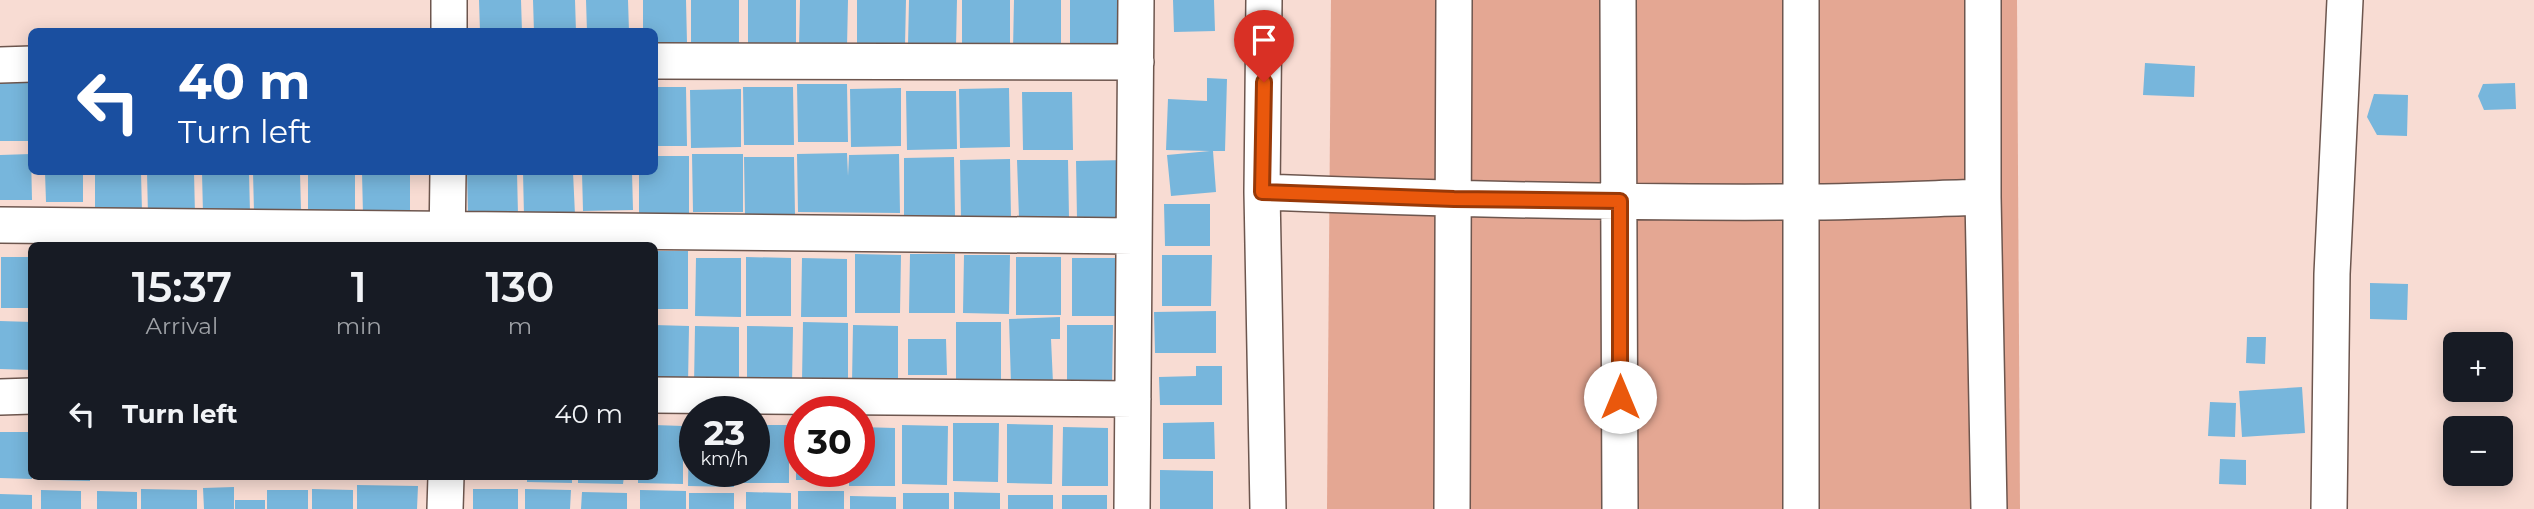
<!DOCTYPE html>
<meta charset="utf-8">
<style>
:root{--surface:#171b24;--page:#20242c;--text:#f1f3f6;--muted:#9ea1a6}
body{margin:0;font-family:Montserrat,sans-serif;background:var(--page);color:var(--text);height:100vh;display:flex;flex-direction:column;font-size:26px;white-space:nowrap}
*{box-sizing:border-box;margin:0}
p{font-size:23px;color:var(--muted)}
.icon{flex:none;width:38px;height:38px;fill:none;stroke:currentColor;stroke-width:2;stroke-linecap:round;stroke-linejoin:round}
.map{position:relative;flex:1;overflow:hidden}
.drawer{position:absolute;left:28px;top:242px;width:630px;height:238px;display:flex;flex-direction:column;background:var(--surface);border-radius:10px;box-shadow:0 4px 18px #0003}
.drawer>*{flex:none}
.hud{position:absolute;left:28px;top:28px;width:630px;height:147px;border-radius:10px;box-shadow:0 4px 18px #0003;background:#1a4fa0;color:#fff;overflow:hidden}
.fabs{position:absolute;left:2443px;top:332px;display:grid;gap:14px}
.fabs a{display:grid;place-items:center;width:70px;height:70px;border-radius:10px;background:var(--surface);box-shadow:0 4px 18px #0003;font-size:35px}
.speed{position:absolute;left:679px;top:396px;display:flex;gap:14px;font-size:35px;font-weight:700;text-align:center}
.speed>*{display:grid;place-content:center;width:91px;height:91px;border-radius:50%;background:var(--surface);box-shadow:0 4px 18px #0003;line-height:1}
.speed small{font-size:18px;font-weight:400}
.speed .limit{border:10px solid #d22;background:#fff;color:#111}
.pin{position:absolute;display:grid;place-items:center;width:60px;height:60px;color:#fff;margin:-72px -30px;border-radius:50% 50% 50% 0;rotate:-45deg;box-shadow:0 0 7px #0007}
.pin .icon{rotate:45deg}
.me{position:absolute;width:77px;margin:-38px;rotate:0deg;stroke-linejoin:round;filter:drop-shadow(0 0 5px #0008)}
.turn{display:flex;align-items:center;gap:24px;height:147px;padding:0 35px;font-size:32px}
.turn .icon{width:91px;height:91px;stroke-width:2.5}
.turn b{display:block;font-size:49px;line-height:60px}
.eta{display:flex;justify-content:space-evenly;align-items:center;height:119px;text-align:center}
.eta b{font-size:42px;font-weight:600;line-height:49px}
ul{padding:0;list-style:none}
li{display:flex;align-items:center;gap:21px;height:105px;padding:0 35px}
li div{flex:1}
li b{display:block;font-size:26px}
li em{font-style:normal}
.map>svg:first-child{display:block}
.green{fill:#e4a793}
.building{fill:#77b6dc}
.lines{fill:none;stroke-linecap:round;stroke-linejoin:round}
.minor-casing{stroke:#6d564e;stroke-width:38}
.minor{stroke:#fff;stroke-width:35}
.route-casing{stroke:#983908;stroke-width:18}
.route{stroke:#ea580c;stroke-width:12}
</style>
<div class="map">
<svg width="2534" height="509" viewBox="0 0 2534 509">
<rect width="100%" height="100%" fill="#f8dcd3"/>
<path class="green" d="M1331 0H2017L2020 509H1327Z"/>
<path class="building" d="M479 0H521L522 32H480Z
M533 0H575L576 32H534Z
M586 0H628L629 32H587Z
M643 0H686L687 43H654V32H643Z
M691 0H739V44L691 43Z
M748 0H796V47H748Z
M800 0H848L847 47H799Z
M857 0H906L905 46 857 45Z
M909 0H957L956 46 908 45Z
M962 0H1010V46L962 45Z
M1014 0H1061V50H1013Z
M1070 0H1118V50L1070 49Z
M1173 0H1214L1215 31 1174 32Z
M2145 63 2195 66 2194 97 2143 95Z
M1207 78 1227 79 1225 151H1213L1216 192 1171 196 1167 155 1210 151 1166 150 1168 99 1207 101Z
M32 81V141H0V82Z
M2515 83 2516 109 2484 110 2478 96 2483 84Z
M797 84H847L848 142H798Z
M654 87H686L687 146H654Z
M743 87H793L794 145H744Z
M901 88V146L851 147 850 89Z
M1009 88 1010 147 960 148 959 89Z
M741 89V147L691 148 690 90Z
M906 91H956L957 149 907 150Z
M1022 92H1072L1073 150H1023Z
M2374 94 2408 95 2407 136 2377 135 2367 117Z
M847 153 848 176 849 155 899 154 900 213 798 212 797 154Z
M31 154 32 200H0V155Z
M692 154H743V212H693Z
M654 156H689V214L639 215V172H654Z
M744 157H794L795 215 745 216Z
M954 157 955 216H904V158Z
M1010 159 1011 218H961L960 160Z
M1017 160H1068L1069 218H1019Z
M1126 160 1127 219H1077L1076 161Z
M45 172H83V202H46Z
M95 172H141L142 212 95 213Z
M147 172H194L195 215H148Z
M202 172H249L250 213 203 214Z
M253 172H300L301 211 254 212Z
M308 172H355V214H308Z
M362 172H410V215H363Z
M467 172H517L518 215H468Z
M523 172H573L575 215 524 216Z
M582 172H632L633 210 583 211Z
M1164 204H1210V246H1165Z
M654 251H688V309H654Z
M855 254 901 255 900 313H855Z
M910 254H955V313H909Z
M964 255H1010L1009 314 963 313Z
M1162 255H1212L1211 306H1162Z
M1 257H32V308H1Z
M746 257 791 258V316H746Z
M1016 257H1061V315H1016Z
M696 258H741V317L695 316Z
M802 258 847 259V317H801Z
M1072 258H1118L1117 316H1072Z
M2370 283 2408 284 2407 320 2370 319Z
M1216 311V353H1155L1154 312Z
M1060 317V339H1051L1053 383 1011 384 1009 319Z
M0 321 32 322V370L0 369Z
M803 322 848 323V381H802Z
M956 322H1001V381L956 380Z
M654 325 689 326 688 384H654Z
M853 325 898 326V384L852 383Z
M1067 325H1113L1112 384 1067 383Z
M695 326 739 327V385H694Z
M747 326 793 327 792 385H747Z
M2247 337H2266L2265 364 2246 363Z
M908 339H946L947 375H908Z
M1196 366H1222V405H1160L1159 377 1196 376Z
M2302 387 2305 433 2242 437 2239 391Z
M2210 402 2236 403 2235 437 2208 436Z
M796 421H800V471H841V480H796Z
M1214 422 1215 459H1163V423Z
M953 423H999L998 482 953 481Z
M1007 424 1053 425 1052 484 1007 483Z
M654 425 683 426V484L638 483V476H654Z
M754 425H789V483H743L744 471H754Z
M902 425 948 426 947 485 902 484Z
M859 427 895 428V486H849V471H859Z
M1063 427 1108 428V486H1062Z
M689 428H695V471H734V487L688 486Z
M0 432H32V479L0 478Z
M2220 459 2246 460V485L2219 484Z
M1160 470 1213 471V509H1160Z
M49 476H90V481L49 480Z
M254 476H295V480H254Z
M471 476H516V480H471Z
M527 476H572V483L527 482Z
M578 476H624L623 484 578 483Z
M357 485 418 486 417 509H357Z
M234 487V509H204L203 488Z
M141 489 197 490V509H141Z
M312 489 353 490V509H312Z
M473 489H518V509H473Z
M525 489 571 490 570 509H525Z
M41 490 81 491V509H41Z
M267 490H308V509H267Z
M640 490 686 491V509H640Z
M97 491 137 492V509H97Z
M798 491H844V509H798Z
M582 492 627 493V509H581Z
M746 492 791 493V509H746Z
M954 492 1000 493V509H954Z
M689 493H734V509H689Z
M903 493H949V509H903Z
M0 494 32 495V509H0Z
M1008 495H1053V509H1008Z
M1062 495H1107V509H1062Z
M850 496 896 497V509H850Z
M235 500H265V509H235Z"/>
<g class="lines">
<defs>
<path id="minor" d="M449 0V32
M1264 0 1262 192 1268 509
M1618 0 1620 509
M1983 0V197L1989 509
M654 61 1136 62
M0 65 32 64
M1262 192C1441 199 1619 203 1798 202 1859 202 1921 199 1983 197
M0 225 1133 236
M447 245 448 172
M654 395 1133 399
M0 397 32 396
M445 509 446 476
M1132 509 1136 0
M1452 509 1454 0
M1801 509V0
M2329 509 2332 274 2345 0"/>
</defs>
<use href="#minor" class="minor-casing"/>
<use href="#minor" class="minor"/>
</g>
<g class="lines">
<defs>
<path id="route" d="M1264 82 1262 192 1454 199 1620 201V397"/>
</defs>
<use href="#route" class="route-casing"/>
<use href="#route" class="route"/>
</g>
</svg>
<div class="fabs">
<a>+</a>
<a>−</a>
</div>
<div class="speed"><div>23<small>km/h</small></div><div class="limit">30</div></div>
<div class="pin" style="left:1264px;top:82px;background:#d93025"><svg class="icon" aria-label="arrive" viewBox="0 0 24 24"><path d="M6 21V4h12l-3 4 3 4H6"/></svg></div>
<svg class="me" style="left:1620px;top:397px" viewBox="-20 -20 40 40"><circle r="19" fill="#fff"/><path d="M0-13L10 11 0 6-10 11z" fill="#ea580c"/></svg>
<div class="hud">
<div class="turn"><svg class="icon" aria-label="left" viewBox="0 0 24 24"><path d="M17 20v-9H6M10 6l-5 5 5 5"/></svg><div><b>40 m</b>Turn left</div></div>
</div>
<section class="drawer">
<div class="eta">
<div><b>15:37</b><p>Arrival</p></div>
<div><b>1</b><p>min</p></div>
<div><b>130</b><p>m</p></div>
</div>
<ul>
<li><svg class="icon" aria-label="left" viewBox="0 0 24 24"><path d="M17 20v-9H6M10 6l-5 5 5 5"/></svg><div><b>Turn left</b></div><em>40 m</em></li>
</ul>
</section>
</div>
